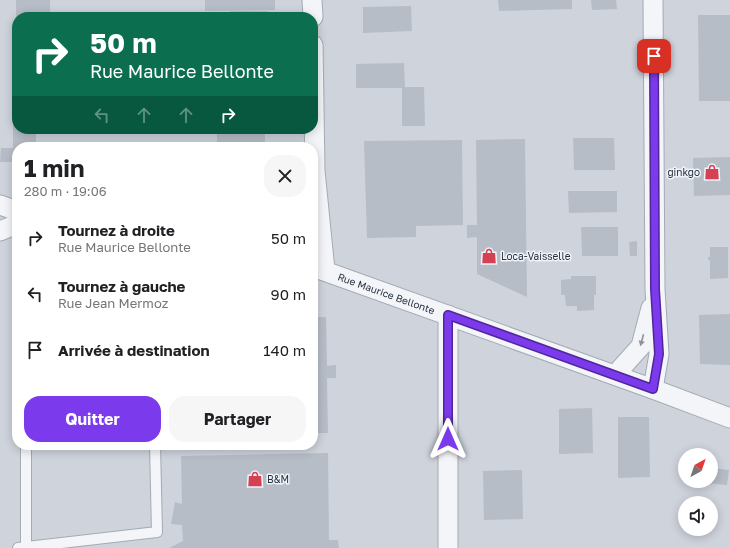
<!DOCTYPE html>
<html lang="fr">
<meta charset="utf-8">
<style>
:root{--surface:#fff;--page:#f6f6f6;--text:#202124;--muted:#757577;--accent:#7c3aed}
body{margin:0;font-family:"Golos Text",sans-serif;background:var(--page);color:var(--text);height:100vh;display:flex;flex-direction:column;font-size:15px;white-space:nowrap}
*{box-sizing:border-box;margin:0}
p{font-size:13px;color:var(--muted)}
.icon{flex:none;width:22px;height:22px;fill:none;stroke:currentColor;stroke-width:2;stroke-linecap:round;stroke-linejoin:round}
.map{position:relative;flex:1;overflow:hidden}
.sheet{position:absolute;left:12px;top:142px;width:306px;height:308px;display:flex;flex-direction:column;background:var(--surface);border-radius:16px;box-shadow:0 2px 10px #0003}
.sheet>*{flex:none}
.guide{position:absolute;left:12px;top:12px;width:306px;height:122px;border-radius:16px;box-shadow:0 2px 10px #0003;background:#0b6e4f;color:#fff;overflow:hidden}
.needle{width:26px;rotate:40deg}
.controls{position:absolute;left:678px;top:448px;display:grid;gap:8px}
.controls a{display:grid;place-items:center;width:40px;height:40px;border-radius:50%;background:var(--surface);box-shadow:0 2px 10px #0003;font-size:20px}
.pin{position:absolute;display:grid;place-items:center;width:34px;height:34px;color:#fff;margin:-17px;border-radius:8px;box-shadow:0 2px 6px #0006}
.me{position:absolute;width:44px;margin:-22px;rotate:0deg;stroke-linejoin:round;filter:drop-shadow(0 0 3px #0008)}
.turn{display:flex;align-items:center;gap:14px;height:84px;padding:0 12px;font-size:18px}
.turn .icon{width:52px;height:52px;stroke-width:2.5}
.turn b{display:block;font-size:28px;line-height:34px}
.lanes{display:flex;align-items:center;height:38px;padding:0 12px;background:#0003;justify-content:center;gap:20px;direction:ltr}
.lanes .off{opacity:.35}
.round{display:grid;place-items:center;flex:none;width:42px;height:42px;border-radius:16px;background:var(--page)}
.head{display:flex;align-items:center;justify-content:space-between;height:68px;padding:0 12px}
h1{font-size:24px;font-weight:700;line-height:30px}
.primary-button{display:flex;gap:8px;margin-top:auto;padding:8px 12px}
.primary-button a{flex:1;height:46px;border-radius:16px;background:var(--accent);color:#fff;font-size:16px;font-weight:700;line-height:46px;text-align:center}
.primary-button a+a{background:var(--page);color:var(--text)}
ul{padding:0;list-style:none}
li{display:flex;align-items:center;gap:12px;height:56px;padding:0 12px}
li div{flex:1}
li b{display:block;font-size:15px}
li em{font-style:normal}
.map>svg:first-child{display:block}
.built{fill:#ced3dc;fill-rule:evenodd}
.building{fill:#b7bdc7}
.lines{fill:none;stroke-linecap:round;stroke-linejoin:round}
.lane-casing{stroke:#a5abb4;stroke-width:12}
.street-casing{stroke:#a5abb4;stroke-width:21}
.lane{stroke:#f3f5f8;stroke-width:10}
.street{stroke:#f3f5f8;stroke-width:19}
.oneway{fill:#8e939d}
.route-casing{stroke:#51269a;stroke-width:10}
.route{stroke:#7c3aed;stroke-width:7}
.labels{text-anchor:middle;stroke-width:3;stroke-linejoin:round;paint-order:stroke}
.poi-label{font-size:10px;fill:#283142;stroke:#f0f3f7;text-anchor:start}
.street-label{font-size:10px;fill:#283142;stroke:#f0f3f7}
</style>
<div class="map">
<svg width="730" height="548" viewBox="0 0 730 548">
<rect width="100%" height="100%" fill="#e0e4ea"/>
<path class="built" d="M0 0H730V548H0ZM17 17H313V129H17ZM17 147H313V445H17ZM685 455H711V481H685ZM685 503H711V529H685Z"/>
<path class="building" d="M16 0H50V17H16Z
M205 0H275V10L205 11Z
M498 0H572V9L499 11Z
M591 0H616L617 9 592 10Z
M411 6 412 31 363 33V7Z
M230 11H268V17H230Z
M698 15H730V101H699Z
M404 63 405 87H424L425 126H402V88H356V64Z
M13 108H17V129H36V147H17V162H0L1 148H13Z
M217 129H265V147H217Z
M573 138H614L615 170H574Z
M525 139 527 297 477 274V237L467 238V225H477L476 140Z
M462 140 463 225 416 226V237L367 238 364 141Z
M730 157V195L694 196 693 158Z
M568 191H617V212L569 213Z
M581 227H618V256H582Z
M637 241V256H630L629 242Z
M710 247H728V278L710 279V260H708V257H710Z
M571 276H596V295H594V310L577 311V306H566L565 295H561V280L571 279Z
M730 314V365L700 364 699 315Z
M313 317H326L327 366 336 365V378H327L328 433H313Z
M592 408 593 453 559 454V409Z
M618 417H649L650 477 618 478Z
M328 453 329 540H338L339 548H169L183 541 182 525 171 524 175 502 182 504 181 456Z
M711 468 729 470 727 485 696 482V481H711Z
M522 470 523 519 484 520 483 471Z"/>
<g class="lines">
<defs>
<path id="lane" d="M26 445V547
M18 548 157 532 155 445"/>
<g id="street">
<path d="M312 0 313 17"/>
<path d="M313 45 315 171 325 270"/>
<path d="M0 205 17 211"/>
<path d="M0 231 17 224"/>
<path id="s1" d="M313 267 653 389 730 418"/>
<path d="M448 315V548"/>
<path d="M615 375 641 346 651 308"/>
<path d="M653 389 659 354 655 289 653 0"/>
</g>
</defs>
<use href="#lane" class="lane-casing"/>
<use href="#street" class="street-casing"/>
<use href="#lane" class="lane"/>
<use href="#street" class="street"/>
</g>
<defs><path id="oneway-solid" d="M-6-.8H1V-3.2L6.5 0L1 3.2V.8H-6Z"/></defs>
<use class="oneway" href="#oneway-solid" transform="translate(642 340) rotate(105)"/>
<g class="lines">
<defs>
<path id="route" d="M448 439V315L653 389 659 354 655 289 654 56"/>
</defs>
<use href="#route" class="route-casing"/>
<use href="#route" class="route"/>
</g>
<defs>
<symbol id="shop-bare" viewBox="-9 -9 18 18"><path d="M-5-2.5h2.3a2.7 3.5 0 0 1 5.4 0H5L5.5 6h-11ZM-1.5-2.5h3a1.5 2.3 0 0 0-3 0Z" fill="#d44152" stroke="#f0f3f7" stroke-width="2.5" paint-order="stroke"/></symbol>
</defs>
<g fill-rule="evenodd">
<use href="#shop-bare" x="701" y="161" width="22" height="22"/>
<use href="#shop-bare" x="478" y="245" width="22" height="22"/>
<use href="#shop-bare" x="244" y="468" width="22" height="22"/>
</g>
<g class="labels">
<g class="poi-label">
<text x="700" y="176" text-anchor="end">ginkgo</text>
<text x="501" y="260">Loca-Vaisselle</text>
<text x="267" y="483">B&amp;M</text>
</g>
<g class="street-label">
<text dy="4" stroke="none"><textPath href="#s1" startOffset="78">Rue Maurice Bellonte</textPath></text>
</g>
</g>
</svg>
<div class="controls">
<a><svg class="needle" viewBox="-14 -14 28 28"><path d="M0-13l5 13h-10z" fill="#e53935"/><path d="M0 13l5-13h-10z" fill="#757577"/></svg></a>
<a><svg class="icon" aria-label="sound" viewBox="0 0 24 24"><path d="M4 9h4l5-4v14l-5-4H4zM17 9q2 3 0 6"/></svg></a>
</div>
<div class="pin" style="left:654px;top:56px;background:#d93025"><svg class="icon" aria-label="arrive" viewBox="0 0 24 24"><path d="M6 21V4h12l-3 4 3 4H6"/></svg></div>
<svg class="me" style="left:448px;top:439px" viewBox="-20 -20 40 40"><path d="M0-17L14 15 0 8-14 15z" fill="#7c3aed" stroke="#fff" stroke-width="4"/></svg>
<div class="guide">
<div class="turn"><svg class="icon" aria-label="right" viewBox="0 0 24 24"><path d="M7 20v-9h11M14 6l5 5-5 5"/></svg><div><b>50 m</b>Rue Maurice Bellonte</div></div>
<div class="lanes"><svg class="icon off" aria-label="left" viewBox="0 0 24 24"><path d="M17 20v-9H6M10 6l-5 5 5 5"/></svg><svg class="icon off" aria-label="ahead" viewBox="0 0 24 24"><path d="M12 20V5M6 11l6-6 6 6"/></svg><svg class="icon off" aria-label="ahead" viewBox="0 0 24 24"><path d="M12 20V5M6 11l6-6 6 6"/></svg><svg class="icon" aria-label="right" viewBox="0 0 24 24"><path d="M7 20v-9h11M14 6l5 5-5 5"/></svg></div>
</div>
<section class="sheet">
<div class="head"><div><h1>1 min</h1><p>280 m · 19:06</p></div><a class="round"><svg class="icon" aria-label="close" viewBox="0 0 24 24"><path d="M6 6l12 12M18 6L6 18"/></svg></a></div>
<ul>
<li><svg class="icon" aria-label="right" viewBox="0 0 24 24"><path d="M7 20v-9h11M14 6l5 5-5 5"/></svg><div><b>Tournez à droite</b><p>Rue Maurice Bellonte</p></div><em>50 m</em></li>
<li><svg class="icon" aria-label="left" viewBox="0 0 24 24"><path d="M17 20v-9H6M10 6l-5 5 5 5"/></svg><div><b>Tournez à gauche</b><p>Rue Jean Mermoz</p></div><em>90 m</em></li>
<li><svg class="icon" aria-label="arrive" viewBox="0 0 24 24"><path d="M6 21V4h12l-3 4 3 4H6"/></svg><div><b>Arrivée à destination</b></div><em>140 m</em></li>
</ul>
<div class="primary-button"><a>Quitter</a><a>Partager</a></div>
</section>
</div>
